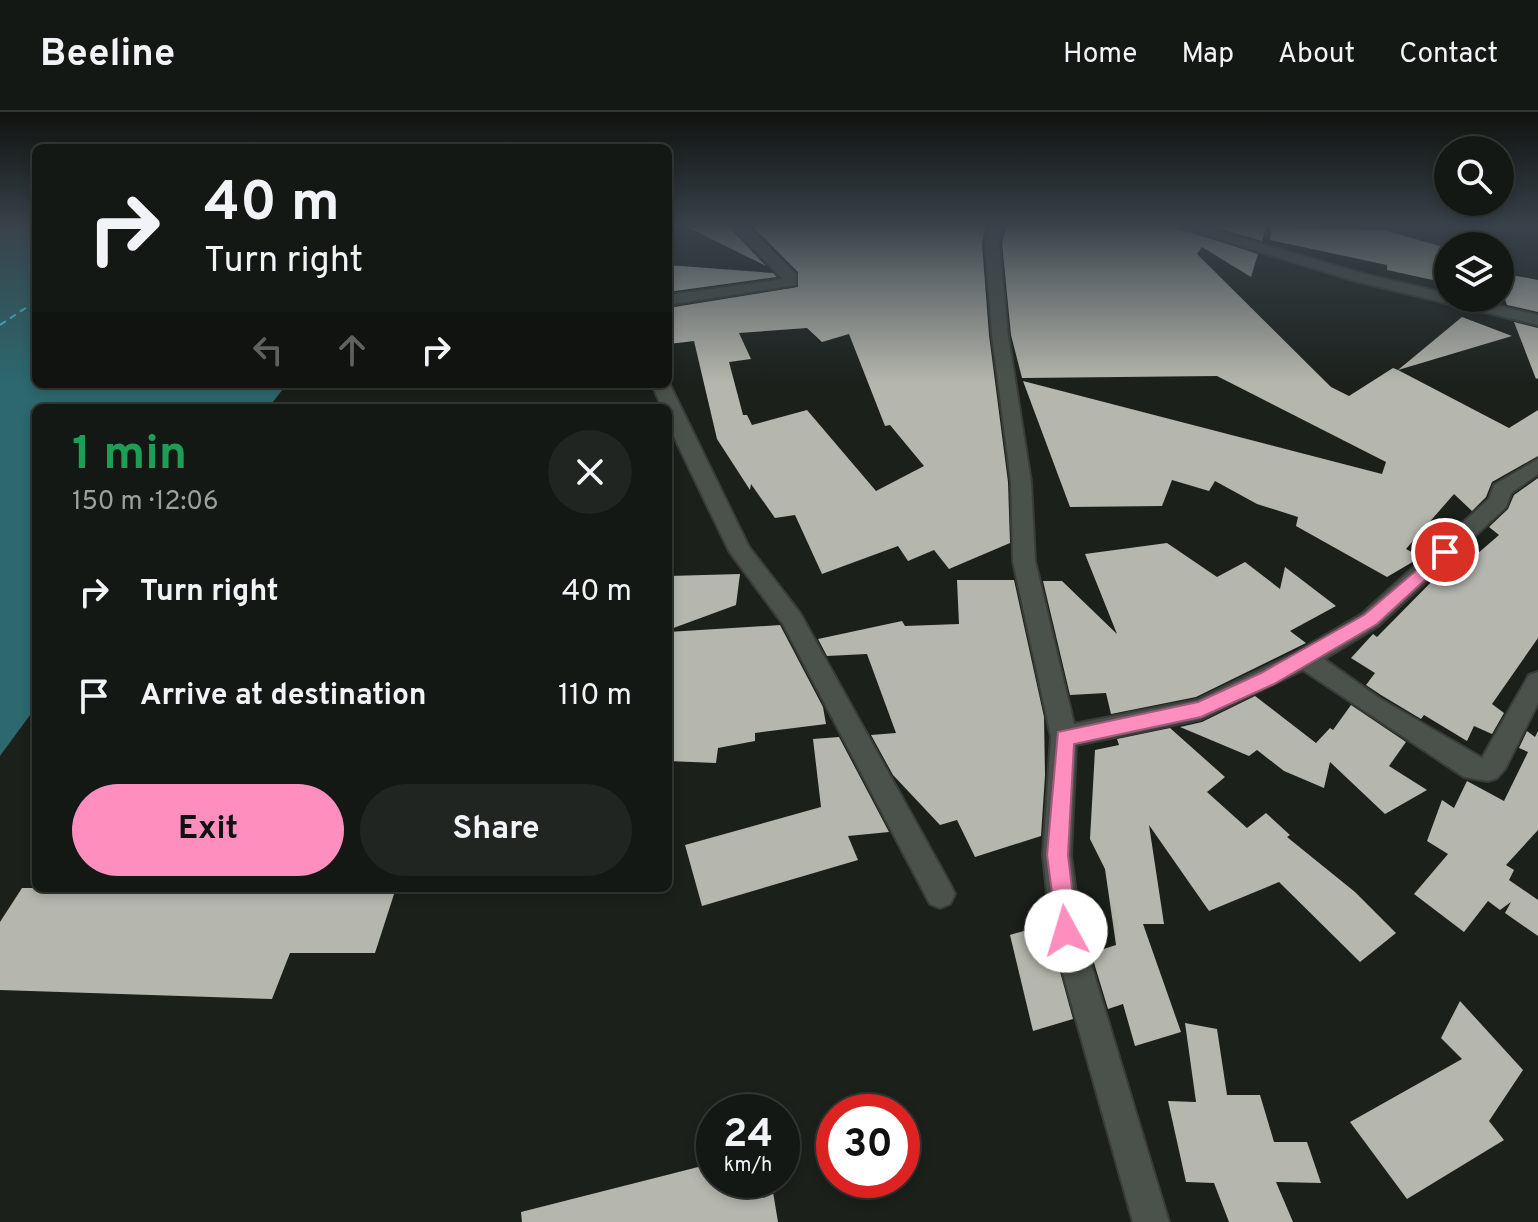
<!DOCTYPE html>
<meta charset="utf-8">
<style>
:root{--surface:#141814;--page:#212522;--text:#f1f3f6;--muted:#9da0a0;--line:#333734;--accent:#fd8ebe}
body{margin:0;font-family:Overpass,sans-serif;background:var(--page);color:var(--text);height:100vh;display:flex;flex-direction:column;font-size:30px;white-space:nowrap}
*{box-sizing:border-box;margin:0}
p{font-size:26px;color:var(--muted)}
.icon{flex:none;width:44px;height:44px;fill:none;stroke:currentColor;stroke-width:2;stroke-linecap:round;stroke-linejoin:round}
.map{position:relative;flex:1;overflow:hidden}
.side{position:absolute;left:32px;top:292px;width:640px;height:488px;display:flex;flex-direction:column;background:var(--surface);border-radius:12px;box-shadow:0 4px 12px #0003,0 0 0 2px var(--line)}
.side>*{flex:none}
.hud{position:absolute;left:32px;top:32px;width:640px;height:244px;border-radius:12px;box-shadow:0 4px 12px #0003,0 0 0 2px var(--line);background:#141814;color:var(--text);overflow:hidden}
.buttons{position:absolute;left:1434px;top:24px;display:grid;gap:16px}
.buttons a{display:grid;place-items:center;width:80px;height:80px;border-radius:50%;background:var(--surface);box-shadow:0 4px 12px #0003,0 0 0 2px var(--line);font-size:40px}
.speed{position:absolute;left:696px;top:982px;display:flex;gap:16px;font-size:40px;font-weight:700;text-align:center}
.speed>*{display:grid;place-content:center;width:104px;height:104px;border-radius:50%;background:var(--surface);box-shadow:0 4px 12px #0003,0 0 0 2px var(--line);line-height:1}
.speed small{font-size:20px;font-weight:400}
.speed .limit{border:12px solid #d22;background:#fff;color:#111}
.pin{position:absolute;display:grid;place-items:center;width:68px;height:68px;color:#fff;margin:-34px;border:4px solid #fff;border-radius:50%;box-shadow:0 2px 8px #0007}
.me{position:absolute;width:88px;margin:-44px;rotate:354deg;stroke-linejoin:round;filter:drop-shadow(0 0 6px #0008)}
.turn{display:flex;align-items:center;gap:28px;height:168px;padding:0 40px;font-size:36px}
.turn .icon{width:104px;height:104px;stroke-width:2.5}
.turn b{display:block;font-size:56px;line-height:68px}
.lanes{display:flex;align-items:center;height:76px;padding:0 40px;background:#0003;justify-content:center;gap:40px;direction:ltr}
.lanes .off{opacity:.35}
.round{display:grid;place-items:center;flex:none;width:84px;height:84px;border-radius:42px;background:var(--page)}
.overview{display:flex;align-items:center;justify-content:space-between;height:136px;padding:0 40px}
h1{font-size:48px;font-weight:700;line-height:60px;color:#1e9e55}
.primary-button{display:flex;gap:16px;margin-top:auto;padding:16px 40px}
.primary-button a{flex:1;height:92px;border-radius:48px;background:var(--accent);color:#111;font-size:32px;font-weight:700;line-height:92px;text-align:center}
.primary-button a+a{background:var(--page);color:var(--text)}
ul{padding:0;list-style:none}
li{display:flex;align-items:center;gap:24px;height:104px;padding:0 40px}
li div{flex:1}
li b{display:block;font-size:30px}
li em{font-style:normal}
header{display:flex;align-items:center;gap:48px;box-sizing:border-box;height:112px;padding:0 40px;background:var(--surface);border-bottom:2px solid var(--line)}
header strong{font-size:38px}
nav{display:flex;gap:44px;margin-inline-start:auto;font-size:28px}
.map>svg:first-child{display:block}
.water{fill:#2c686e}
.lines{fill:none;stroke-linecap:round;stroke-linejoin:round}
.ferry{stroke:#2fdfef;stroke-width:2;stroke-dasharray:7 5;stroke-linecap:butt}
.building{fill:#b5b6ad;fill-rule:evenodd}
.minor-casing{stroke:#393c38;stroke-width:4}
.minor{fill:#4b524b;fill-rule:evenodd}
.route{fill:#fd8ebe;stroke:#a45c7c;stroke-width:2}
</style>
<header>
<strong>Beeline</strong>
<nav><a>Home</a><a>Map</a><a>About</a><a>Contact</a></nav>
</header>
<div class="map">
<svg width="1538" height="1110" viewBox="0 0 1538 1110">
<rect width="100%" height="100%" fill="#1b201b"/>
<path class="water" d="M0 115H36V272H287L268 296H36V595L0 644Z"/>
<g class="lines">
<path class="ferry" d="M0 213 36 189"/>
</g>
<path class="building" d="M687 115H729L766 154Z
M753 115H986L982 131 989 223 1008 370 1010 431 949 457 934 438 908 449 898 434 822 462 795 403 775 406 751 372 750 378 717 327 694 229 669 232 668 196 798 175V160ZM807 216 822 230 849 222 885 314 890 313 924 354 876 379 807 298 752 313 747 303H743L729 250 751 247 739 221Z
M1006 115H1176L1258 142 1251 165 1202 135 1197 142 1331 275 1349 284 1393 256 1398 258 1462 205 1512 224 1398 258 1509 316 1538 298V344L1492 370 1486 385 1472 399 1454 382 1406 437 1421 445 1387 465 1296 414 1298 405 1257 392 1215 369 1209 379 1172 368 1162 394 1070 395 1023 269 1382 362 1386 350 1217 264 1022 266 1011 223 1002 131Z
M1215 115H1266L1262 129Z
M1271 115 1384 118 1443 135 1442 170 1387 158V153L1270 128Z
M668 153 773 161 777 165 668 180Z
M1512 163 1538 168V200L1507 193 1500 173Z
M1514 210 1538 216V266L1536 267Z
M1538 366V526L1492 592 1504 601 1492 622 1474 614 1467 629 1424 603 1421 607 1381 583 1366 573 1375 561 1351 546 1373 522 1377 525 1444 457 1454 462 1499 423 1489 415 1508 397 1514 383Z
M1167 431 1217 465 1245 450 1280 477 1285 455 1336 494 1290 519 1306 531 1196 585 1111 602 1106 581 1070 583 1043 469H1062L1117 522 1085 442Z
M740 462 736 493 668 518V464Z
M957 468H1014L1044 605 1045 663 1041 724 975 745 957 708 940 713 893 663 871 623 896 621 867 542 827 544 818 527 902 509 905 514 959 512Z
M780 513 823 595 826 612 755 621V629L718 636 716 651 668 649V520Z
M1255 584 1316 631 1330 616 1333 618 1351 593 1406 630 1389 654 1427 678 1385 702 1330 650 1324 676 1284 659 1257 638 1249 644 1180 615 1202 610Z
M1170 616 1225 665 1207 680 1247 716 1266 701 1290 723 1287 725 1355 780 1396 821 1360 850 1279 770 1209 799 1149 713 1164 812H1143L1181 920 1135 934 1123 892 1108 897 1091 841 1116 833 1105 757 1090 727 1095 638 1119 633 1117 627Z
M1527 619 1535 625 1538 619V718L1506 753 1514 758 1509 768 1538 788V824L1505 801 1511 790 1500 798 1488 789 1464 820 1414 782 1448 742 1427 729 1442 688 1454 696 1467 669 1504 689 1528 640 1519 636Z
M839 625 889 720 848 724 858 748 702 794 685 733 821 695 813 627Z
M22 776H396L375 841H290L272 887 0 878V810Z
M1047 812 1073 907 1033 919 1010 823Z
M1460 889 1523 958 1489 1009 1504 1028 1407 1087 1350 1010 1462 947 1441 926Z
M1185 911 1217 917 1227 983H1260L1274 1030H1307L1321 1071 1276 1070 1293 1110H1229L1214 1071 1186 1070 1168 989 1196 990Z
M714 1051V1068H771L778 1110H522L521 1100Z"/>
<g class="lines">
<defs>
<path id="minor" d="M732 115H748L796 162V173L668 193V183L783 167Z
M989 115H1003L999 131 1008 223 1031 370 1035 449 1074 612 1197 588 1297 540 1362 502 1489 387 1494 373 1538 347V362L1511 381 1506 395 1378 514 1324 547 1379 586 1482 646 1529 563 1538 560V591L1505 657 1497 666 1488 669 1464 665 1303 558 1201 607 1076 633 1071 743 1081 819 1169 1110H1133L1051 819 1043 743 1051 625 1013 449 1011 370 992 223 985 131Z
M1179 115H1203L1364 162 1448 182V186H1465L1538 203V213L1355 169Z
M668 269 749 435 800 501 950 772 955 782 950 792 940 796 930 792 783 512 729 439 677 331 668 310V296H662L652 272Z"/>
</defs>
<use href="#minor" class="minor-casing"/>
<use href="#minor" class="minor"/>
</g>
<linearGradient id="sky" x2="0" y2="1"><stop stop-color="#0f120f"/><stop offset="0.42" stop-color="#39424a"/><stop offset="1" stop-color="#39424a" stop-opacity="0"/></linearGradient>
<rect width="1538" height="271" fill="url(#sky)"/>
<path class="route" d="M1445 434 1453 440 1451 444 1377 512 1274 572 1201 605 1074 632 1068 743 1077 819 1074 826 1066 830 1058 826 1047 743 1058 620 1198 590 1261 561 1364 503Z"/>
</svg>
<div class="buttons">
<a><svg class="icon" aria-label="search" viewBox="0 0 24 24"><circle cx="10" cy="10" r="6"/><path d="M15 15l6 6"/></svg></a>
<a><svg class="icon" aria-label="layers" viewBox="0 0 24 24"><path d="M12 4l9 5-9 5-9-5zM3 14l9 5 9-5"/></svg></a>
</div>
<div class="speed"><div>24<small>km/h</small></div><div class="limit">30</div></div>
<div class="pin" style="left:1445px;top:440px;background:#d93025"><svg class="icon" aria-label="arrive" viewBox="0 0 24 24"><path d="M6 21V4h12l-3 4 3 4H6"/></svg></div>
<svg class="me" style="left:1066px;top:819px" viewBox="-20 -20 40 40"><circle r="19" fill="#fff"/><path d="M0-13L10 11 0 6-10 11z" fill="#fd8ebe"/></svg>
<div class="hud">
<div class="turn"><svg class="icon" aria-label="right" viewBox="0 0 24 24"><path d="M7 20v-9h11M14 6l5 5-5 5"/></svg><div><b>40 m</b>Turn right</div></div>
<div class="lanes"><svg class="icon off" aria-label="left" viewBox="0 0 24 24"><path d="M17 20v-9H6M10 6l-5 5 5 5"/></svg><svg class="icon off" aria-label="ahead" viewBox="0 0 24 24"><path d="M12 20V5M6 11l6-6 6 6"/></svg><svg class="icon" aria-label="right" viewBox="0 0 24 24"><path d="M7 20v-9h11M14 6l5 5-5 5"/></svg></div>
</div>
<section class="side">
<div class="overview"><div><h1>1 min</h1><p>150 m · 12:06</p></div><a class="round"><svg class="icon" aria-label="close" viewBox="0 0 24 24"><path d="M6 6l12 12M18 6L6 18"/></svg></a></div>
<ul>
<li><svg class="icon" aria-label="right" viewBox="0 0 24 24"><path d="M7 20v-9h11M14 6l5 5-5 5"/></svg><div><b>Turn right</b></div><em>40 m</em></li>
<li><svg class="icon" aria-label="arrive" viewBox="0 0 24 24"><path d="M6 21V4h12l-3 4 3 4H6"/></svg><div><b>Arrive at destination</b></div><em>110 m</em></li>
</ul>
<div class="primary-button"><a>Exit</a><a>Share</a></div>
</section>
</div>
